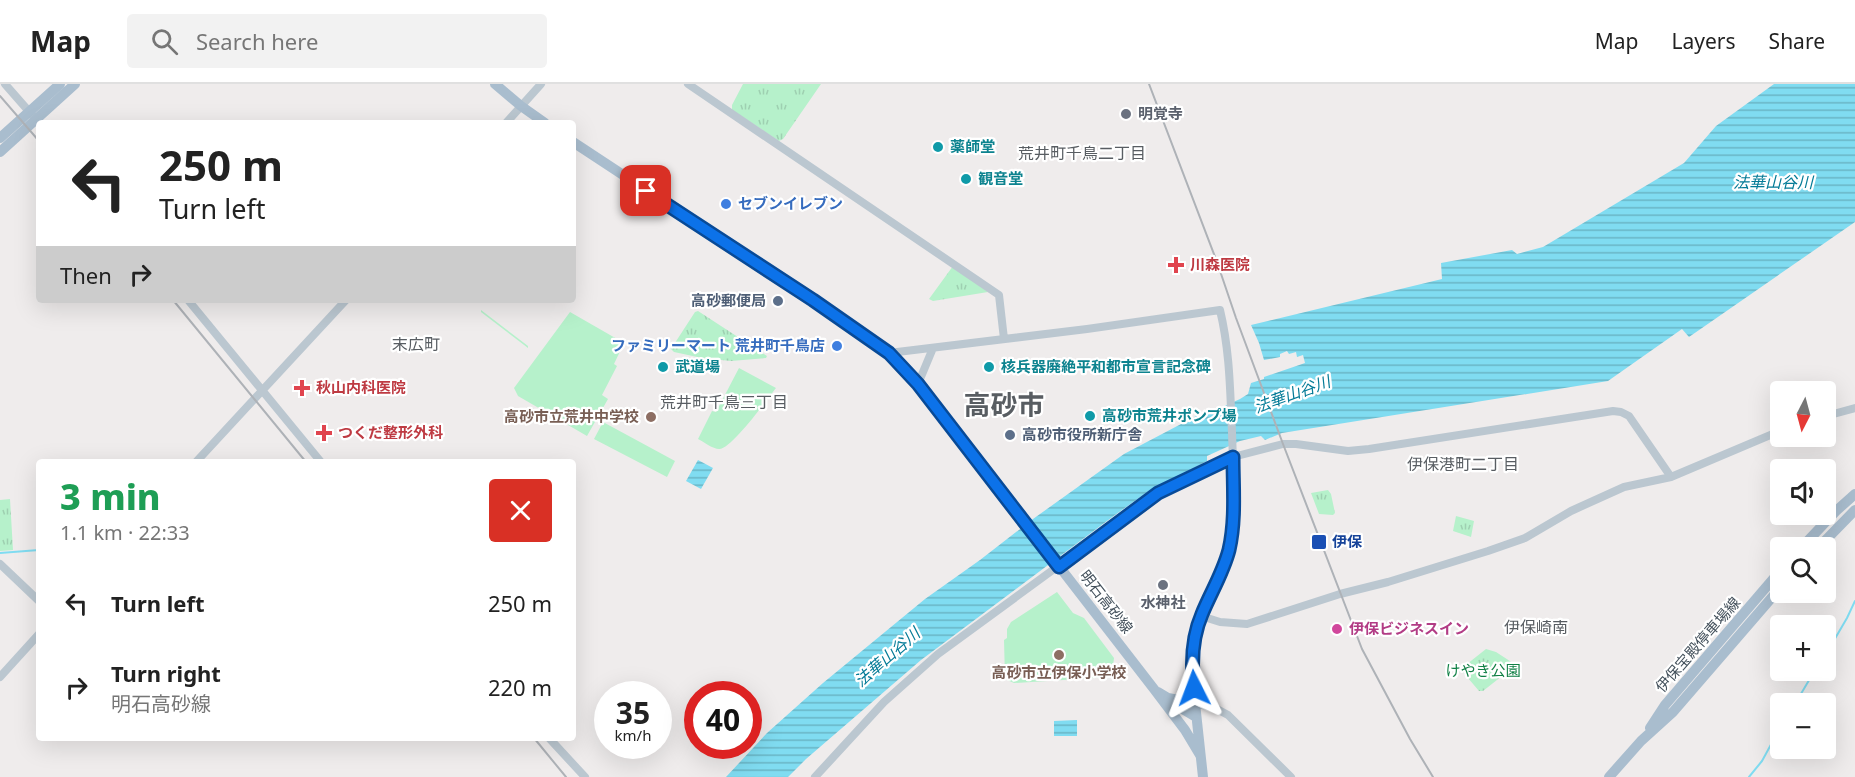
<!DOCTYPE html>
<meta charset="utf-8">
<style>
:root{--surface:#fff;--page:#f2f2f2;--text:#222;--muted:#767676;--line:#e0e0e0}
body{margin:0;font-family:"Noto Sans","Noto Sans JP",sans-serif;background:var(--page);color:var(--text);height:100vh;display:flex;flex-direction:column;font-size:22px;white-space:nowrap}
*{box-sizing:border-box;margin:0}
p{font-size:20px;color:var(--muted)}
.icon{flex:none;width:33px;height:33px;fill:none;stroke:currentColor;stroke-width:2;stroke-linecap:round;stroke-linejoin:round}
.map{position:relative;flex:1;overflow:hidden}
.drawer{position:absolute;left:36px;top:375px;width:540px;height:282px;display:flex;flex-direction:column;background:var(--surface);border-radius:6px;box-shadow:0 6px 24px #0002}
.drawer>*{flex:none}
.top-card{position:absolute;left:36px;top:36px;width:540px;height:183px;border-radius:6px;box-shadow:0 6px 24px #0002;background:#fff;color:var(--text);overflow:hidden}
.needle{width:39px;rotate:186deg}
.tools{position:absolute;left:1770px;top:297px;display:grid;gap:12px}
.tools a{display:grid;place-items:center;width:66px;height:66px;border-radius:6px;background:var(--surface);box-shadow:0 6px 24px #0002;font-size:30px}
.speed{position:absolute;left:594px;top:597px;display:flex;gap:12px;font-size:30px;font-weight:700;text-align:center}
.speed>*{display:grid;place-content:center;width:78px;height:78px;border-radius:50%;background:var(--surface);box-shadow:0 6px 24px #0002;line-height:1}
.speed small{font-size:15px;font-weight:400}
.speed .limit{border:9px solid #d22;background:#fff;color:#111}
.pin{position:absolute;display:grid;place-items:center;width:51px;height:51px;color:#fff;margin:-26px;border-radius:12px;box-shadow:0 3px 9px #0006}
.me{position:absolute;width:66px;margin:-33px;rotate:357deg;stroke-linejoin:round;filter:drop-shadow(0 0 4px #0008)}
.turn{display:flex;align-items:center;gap:21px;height:126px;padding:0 24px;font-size:27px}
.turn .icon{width:78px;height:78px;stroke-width:2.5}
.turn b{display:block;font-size:42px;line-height:51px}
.then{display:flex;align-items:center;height:57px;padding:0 24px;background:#0003;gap:12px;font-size:22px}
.round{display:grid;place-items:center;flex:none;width:63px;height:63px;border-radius:6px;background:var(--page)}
.headline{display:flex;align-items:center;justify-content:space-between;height:102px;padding:0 24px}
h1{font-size:36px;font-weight:800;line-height:45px;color:#1e9e55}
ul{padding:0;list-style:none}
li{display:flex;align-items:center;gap:18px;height:84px;padding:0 24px}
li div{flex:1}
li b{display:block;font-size:22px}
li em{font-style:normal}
header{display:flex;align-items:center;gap:36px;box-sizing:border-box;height:84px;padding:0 30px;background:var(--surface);border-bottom:2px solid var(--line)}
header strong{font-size:28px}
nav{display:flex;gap:33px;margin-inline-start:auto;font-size:21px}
.search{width:420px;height:54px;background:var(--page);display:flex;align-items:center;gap:15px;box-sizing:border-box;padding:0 21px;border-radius:6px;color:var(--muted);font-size:22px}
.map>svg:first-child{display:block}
.grass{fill:#b6f1cb}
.park{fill:url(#park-tufts)}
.water{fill:url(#water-rules)}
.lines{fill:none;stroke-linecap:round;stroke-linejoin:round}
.stream{stroke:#80dcf1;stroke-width:2}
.minor{stroke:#bbc7d0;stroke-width:8}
.major{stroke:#a9bdce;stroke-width:10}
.rail{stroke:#aeb2b7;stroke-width:2}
.route-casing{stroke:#084a97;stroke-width:15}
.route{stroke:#0c72e9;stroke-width:10}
.worship-dot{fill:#6b7280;stroke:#fff;stroke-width:2}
.culture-dot{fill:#0f9aa8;stroke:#fff;stroke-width:2}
.shop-dot{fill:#3f7fe0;stroke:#fff;stroke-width:2}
.health-dot{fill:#e0444e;stroke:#fff;stroke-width:2}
.service-dot{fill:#5c6f8a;stroke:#fff;stroke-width:2}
.education-dot{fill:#8d6e63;stroke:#fff;stroke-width:2}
.transit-dot{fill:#1a4fb4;stroke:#fff;stroke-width:2}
.hotel-dot{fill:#d1479c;stroke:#fff;stroke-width:2}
.labels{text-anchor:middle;stroke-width:4.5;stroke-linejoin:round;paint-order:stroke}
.worship-label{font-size:15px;font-weight:bold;fill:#5b616d;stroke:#fff;text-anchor:start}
.culture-label{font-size:15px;font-weight:bold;fill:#0d838f;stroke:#fff;text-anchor:start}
.shop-label{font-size:15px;font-weight:bold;fill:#366cbe;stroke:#fff;text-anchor:start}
.health-label{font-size:15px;font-weight:bold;fill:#be3a42;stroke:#fff;text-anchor:start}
.service-label{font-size:15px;font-weight:bold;fill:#4e5e75;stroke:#fff;text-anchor:end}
.education-label{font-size:15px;font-weight:bold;fill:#785e54;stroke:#fff;text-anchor:end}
.transit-label{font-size:15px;font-weight:bold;fill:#164399;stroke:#fff;text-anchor:start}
.street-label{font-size:15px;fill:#43505b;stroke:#fff}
.hotel-label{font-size:15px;font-weight:bold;fill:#b23c85;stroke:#fff;text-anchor:start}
.park-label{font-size:15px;fill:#108045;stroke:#fff}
.neighbourhood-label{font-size:16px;fill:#585d62;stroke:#fff}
.water-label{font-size:16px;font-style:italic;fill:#047b97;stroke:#fff}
.town-label{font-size:27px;font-weight:bold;fill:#585d62;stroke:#fff}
</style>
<header>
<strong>Map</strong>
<div class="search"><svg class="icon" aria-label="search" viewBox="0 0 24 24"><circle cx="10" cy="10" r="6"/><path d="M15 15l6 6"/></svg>Search here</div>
<nav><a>Map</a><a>Layers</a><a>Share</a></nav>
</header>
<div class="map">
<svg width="1855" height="693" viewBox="0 0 1855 693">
<defs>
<pattern id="park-tufts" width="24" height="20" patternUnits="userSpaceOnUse" patternTransform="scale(1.5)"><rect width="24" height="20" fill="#b6f1cb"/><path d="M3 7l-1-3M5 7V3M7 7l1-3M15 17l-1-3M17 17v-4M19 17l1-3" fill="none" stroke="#9ed0b1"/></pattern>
<pattern id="water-rules" width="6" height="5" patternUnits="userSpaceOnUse" patternTransform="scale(1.5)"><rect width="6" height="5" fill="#80dcf1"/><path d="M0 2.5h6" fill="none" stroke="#6ab5c6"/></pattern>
</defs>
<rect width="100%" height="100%" fill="#efecec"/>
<path class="grass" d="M481 226 528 262V264L481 228Z
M570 228 624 259 614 280 617 282 602 311 608 315 587 352 518 312 514 304Z
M739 284 776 304C768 314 731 366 719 365 713 365 704 358 698 355L712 327 716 328Z
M603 338 675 377 667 393 594 355Z
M1057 508 1073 529 1084 534 1114 574 1112 590 1110 593 1014 599 1005 595 1004 556 1007 554V545L1011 538Z"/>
<path class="park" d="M743 0H821L783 55 779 57 732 26V21Z
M953 182 988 208 933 217 929 215Z
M698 227 767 272 766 274 731 277 702 274 674 268 671 265 695 228Z
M1328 406 1331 410 1335 429 1333 431 1319 430 1311 409Z
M10 415 13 466 0 467V416Z
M1456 432 1474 437 1471 453 1453 447Z
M1486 565 1496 568 1516 581 1483 607H1479L1462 587V584Z"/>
<path class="water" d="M1774 0H1855V138L1689 253 1682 245 1608 297 1282 349 1265 356 1261 352 1240 357 1207 372V377L1150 406 1115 431 921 576 806 675 788 693H726L767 649 823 599 925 515 980 476 1033 435 1124 370 1202 329 1205 331 1240 315 1248 310 1251 299 1264 295V293L1305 279 1303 271 1297 273 1296 268 1289 270 1287 267 1280 270V273L1264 276 1259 259 1251 241 1442 195 1441 179 1512 166 1517 170 1543 163 1684 79 1716 42Z
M698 376 713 384 701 405 686 397Z
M1077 636V652H1054V637Z"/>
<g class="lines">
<path class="stream" d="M0 469 39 466
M1826 570 1847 534 1855 517
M1795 620 1815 586
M1749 693 1762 677 1780 644"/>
<path class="minor" d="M5 0 33 32
M688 0 999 211 1004 255
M506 39 541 0
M188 216 321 378
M889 269 1087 245 1220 226C1230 268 1230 306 1232 348 1233 386 1237 425 1230 462 1224 488 1209 509 1200 533 1191 562 1192 589 1195 619L1215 624 1228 631 1291 693
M918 300 933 264
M1826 332 1855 324
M196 378 346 216
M0 480 39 517
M1201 532 1220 538 1247 540 1340 510 1388 498 1488 467 1525 454 1571 427 1624 403 1671 393 1780 347
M0 593 39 550
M549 654 585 693
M815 693 884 618 938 570 1158 409 1233 373 1283 360H1296L1348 367 1369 365 1613 327 1621 328 1629 332 1671 393"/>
<path class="major" d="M495 0 521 22 545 39
M0 54 60 0
M573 58 813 216 889 269 918 300 1154 605 1185 646 1200 671
M0 68 75 0
M1801 464 1836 427 1855 410
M1818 464 1855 426
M1158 608 1168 614 1195 619 1203 693
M1169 615 1174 620 1196 633
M1650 644 1665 621 1780 487
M1609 693 1641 657 1673 628 1780 504"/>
<path class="rail" d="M1149 0 1217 178 1236 234 1283 360 1362 565 1410 655 1433 693
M0 12 39 57
M173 216 306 378
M534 654 566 693"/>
</g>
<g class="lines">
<defs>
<path id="route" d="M646 107 813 216 889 269 918 300 1059 483 1158 409 1233 373C1233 403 1236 436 1229 466 1223 489 1211 508 1202 530 1192 553 1191 579 1194 604"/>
</defs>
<use href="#route" class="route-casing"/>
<use href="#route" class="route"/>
</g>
<g class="worship-dot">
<circle cx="1126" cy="30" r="6"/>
<circle cx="1163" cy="501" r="6"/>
</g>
<g class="culture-dot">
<circle cx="938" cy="63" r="6"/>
<circle cx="966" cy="95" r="6"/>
<circle cx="663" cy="283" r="6"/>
<circle cx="989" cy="283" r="6"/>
<circle cx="1090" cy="332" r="6"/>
</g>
<g class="shop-dot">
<circle cx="726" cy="120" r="6"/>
<circle cx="837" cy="262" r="6"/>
</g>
<g class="health-dot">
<path d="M1173 172h6v6h6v6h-6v6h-6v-6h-6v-6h6z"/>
<path d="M299 295h6v6h6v6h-6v6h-6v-6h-6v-6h6z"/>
<path d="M321 340h6v6h6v6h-6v6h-6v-6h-6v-6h6z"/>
</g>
<g class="service-dot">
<circle cx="778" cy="217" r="6"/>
<circle cx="1010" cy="351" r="6"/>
</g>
<g class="education-dot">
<circle cx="651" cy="333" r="6"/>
<circle cx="1059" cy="571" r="6"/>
</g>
<rect class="transit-dot" x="1311" y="450" width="16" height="16" rx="3"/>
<circle class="hotel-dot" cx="1337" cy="545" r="6"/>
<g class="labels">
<g class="worship-label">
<text x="1138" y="35">明覚寺</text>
<text x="1163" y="524" text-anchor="middle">水神社</text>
</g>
<g class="culture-label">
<text x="950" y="68">薬師堂</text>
<text x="978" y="100">観音堂</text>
<text x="675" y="288">武道場</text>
<text x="1001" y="288">核兵器廃絶平和都市宣言記念碑</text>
<text x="1102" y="337">高砂市荒井ポンプ場</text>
</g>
<g class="shop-label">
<text x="738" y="125">セブンイレブン</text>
<text x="825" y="267" text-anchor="end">ファミリーマート 荒井町千鳥店</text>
</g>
<g class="health-label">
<text x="1190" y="186">川森医院</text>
<text x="316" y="309">秋山内科医院</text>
<text x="338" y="354">つくだ整形外科</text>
</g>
<g class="service-label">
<text x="766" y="222">高砂郵便局</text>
<text x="1022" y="356" text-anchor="start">高砂市役所新庁舎</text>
</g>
<g class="education-label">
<text x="639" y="338">高砂市立荒井中学校</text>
<text x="1059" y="594" text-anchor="middle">高砂市立伊保小学校</text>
</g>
<g class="transit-label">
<text x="1332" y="463">伊保</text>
</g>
<g class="street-label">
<text transform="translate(1106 518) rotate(52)" y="5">明石高砂線</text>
<text transform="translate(1698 561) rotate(-49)" y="5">伊保宝殿停車場線</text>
</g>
<g class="hotel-label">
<text x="1349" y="550">伊保ビジネスイン</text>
</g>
<g class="park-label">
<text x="1483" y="592">けやき公園</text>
</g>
<g class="neighbourhood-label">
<text x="1082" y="75">荒井町千鳥二丁目</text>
<text x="416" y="266">末広町</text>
<text x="724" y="324">荒井町千鳥三丁目</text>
<text x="1463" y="386">伊保港町二丁目</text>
<text x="1536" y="549">伊保崎南</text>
</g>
<g class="water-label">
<text x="1773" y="104">法華山谷川</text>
<text transform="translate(1292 310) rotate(-20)" y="6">法華山谷川</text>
<text transform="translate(887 573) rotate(-41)" y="6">法華山谷川</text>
</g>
<g class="town-label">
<text x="1004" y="331">高砂市</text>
</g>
</g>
</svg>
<div class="tools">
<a><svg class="needle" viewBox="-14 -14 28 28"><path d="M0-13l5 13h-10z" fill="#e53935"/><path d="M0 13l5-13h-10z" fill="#767676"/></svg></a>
<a><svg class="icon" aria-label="sound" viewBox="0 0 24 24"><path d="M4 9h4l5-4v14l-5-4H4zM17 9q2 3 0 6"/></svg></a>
<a><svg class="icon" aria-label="search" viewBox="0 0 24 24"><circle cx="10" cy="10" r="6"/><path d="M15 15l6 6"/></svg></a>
<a>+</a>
<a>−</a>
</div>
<div class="speed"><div>35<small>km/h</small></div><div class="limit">40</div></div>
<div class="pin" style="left:646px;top:107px;background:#d93025"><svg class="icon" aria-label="arrive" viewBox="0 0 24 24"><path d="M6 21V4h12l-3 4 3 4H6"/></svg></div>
<svg class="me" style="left:1194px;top:604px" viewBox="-20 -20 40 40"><path d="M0-17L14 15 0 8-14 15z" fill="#0c72e9" stroke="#fff" stroke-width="4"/></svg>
<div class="top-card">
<div class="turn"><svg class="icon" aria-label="left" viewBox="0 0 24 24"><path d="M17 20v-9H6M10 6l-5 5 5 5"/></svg><div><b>250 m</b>Turn left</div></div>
<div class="then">Then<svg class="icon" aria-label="right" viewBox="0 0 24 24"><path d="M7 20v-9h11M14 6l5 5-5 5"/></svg></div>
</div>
<section class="drawer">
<div class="headline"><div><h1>3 min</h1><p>1.1 km · 22:33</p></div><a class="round" style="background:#d93025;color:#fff"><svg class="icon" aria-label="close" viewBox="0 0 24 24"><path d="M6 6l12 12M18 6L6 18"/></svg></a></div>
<ul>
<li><svg class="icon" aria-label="left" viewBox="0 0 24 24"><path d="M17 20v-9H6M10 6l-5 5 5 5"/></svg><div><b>Turn left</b></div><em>250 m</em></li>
<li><svg class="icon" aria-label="right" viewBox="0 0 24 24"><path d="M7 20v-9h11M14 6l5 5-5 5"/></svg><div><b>Turn right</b><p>明石高砂線</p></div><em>220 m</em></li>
</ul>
</section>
</div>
